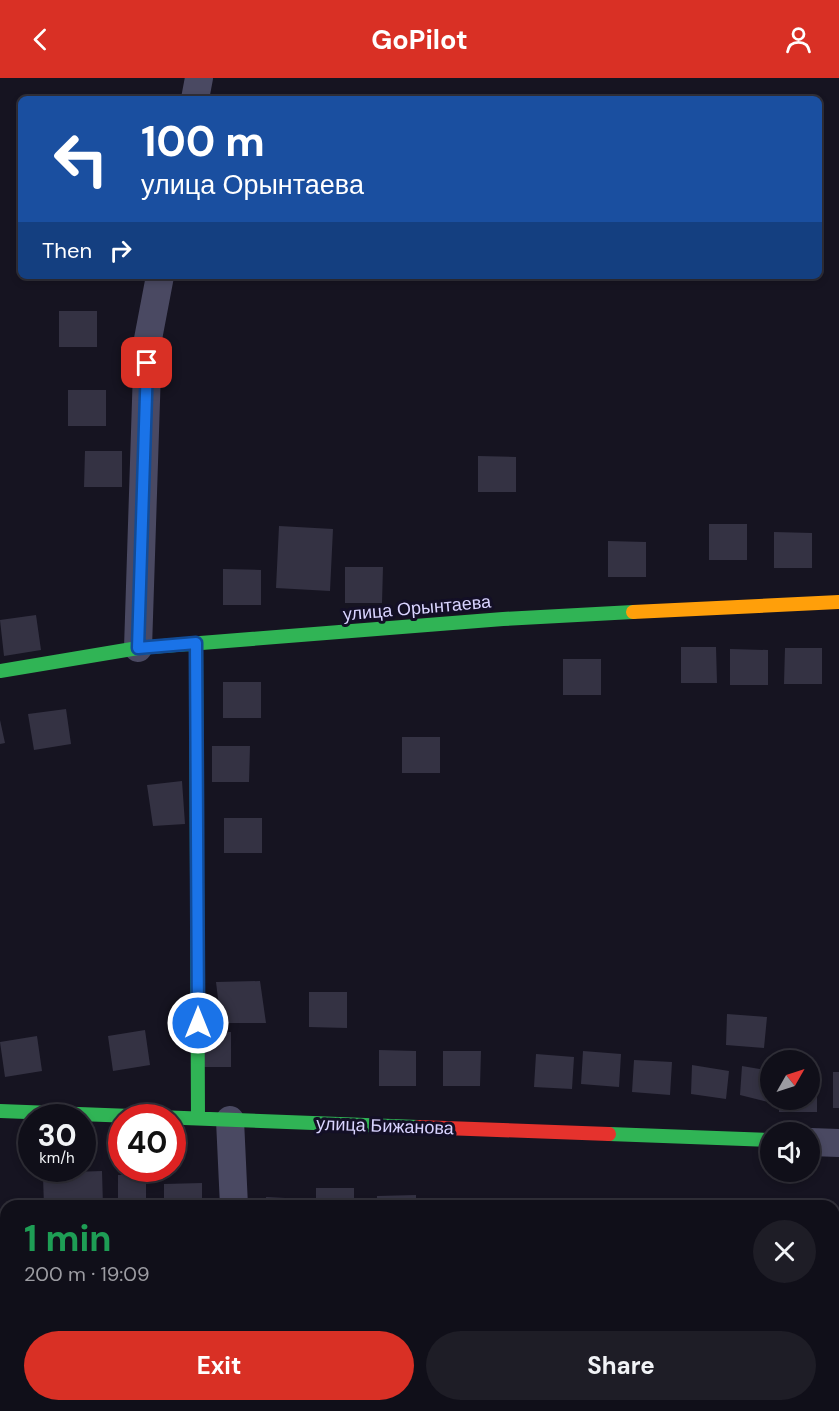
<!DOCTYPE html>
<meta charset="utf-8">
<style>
:root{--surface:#100f19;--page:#1e1d26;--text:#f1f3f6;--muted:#9c9ca2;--line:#302f38;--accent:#d93025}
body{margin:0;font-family:"DM Sans",sans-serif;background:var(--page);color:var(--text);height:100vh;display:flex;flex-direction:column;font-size:22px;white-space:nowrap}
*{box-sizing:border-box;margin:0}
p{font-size:20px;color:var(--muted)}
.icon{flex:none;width:33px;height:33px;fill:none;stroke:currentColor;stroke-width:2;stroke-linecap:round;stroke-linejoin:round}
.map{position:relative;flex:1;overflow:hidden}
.side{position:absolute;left:0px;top:1122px;width:840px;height:212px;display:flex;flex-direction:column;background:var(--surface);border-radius:18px 18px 0 0;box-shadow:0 3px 9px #0003,0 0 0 2px var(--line)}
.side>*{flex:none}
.guide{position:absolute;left:18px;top:18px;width:804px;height:183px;border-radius:9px;box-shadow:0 3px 9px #0003,0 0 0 2px var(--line);background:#1a4fa0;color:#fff;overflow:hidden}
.needle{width:39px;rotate:51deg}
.tools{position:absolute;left:760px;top:972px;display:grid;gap:12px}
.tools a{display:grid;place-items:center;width:60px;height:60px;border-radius:50%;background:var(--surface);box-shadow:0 3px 9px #0003,0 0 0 2px var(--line);font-size:30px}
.speed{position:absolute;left:18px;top:1026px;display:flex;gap:12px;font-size:30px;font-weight:700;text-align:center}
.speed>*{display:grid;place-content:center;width:78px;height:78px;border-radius:50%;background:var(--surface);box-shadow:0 3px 9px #0003,0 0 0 2px var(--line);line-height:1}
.speed small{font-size:15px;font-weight:400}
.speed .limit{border:9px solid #d22;background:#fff;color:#111}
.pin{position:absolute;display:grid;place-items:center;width:51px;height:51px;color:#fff;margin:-26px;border-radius:12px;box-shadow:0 3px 9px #0006}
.me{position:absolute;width:66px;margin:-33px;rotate:0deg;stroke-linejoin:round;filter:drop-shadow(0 0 4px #0008)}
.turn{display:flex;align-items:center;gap:21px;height:126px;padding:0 24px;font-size:27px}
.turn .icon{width:78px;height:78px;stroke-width:2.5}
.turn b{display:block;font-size:42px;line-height:51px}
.then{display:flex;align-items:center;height:57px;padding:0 24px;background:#0003;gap:12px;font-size:22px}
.round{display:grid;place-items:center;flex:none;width:63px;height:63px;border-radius:32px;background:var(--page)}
.head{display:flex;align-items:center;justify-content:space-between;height:102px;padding:0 24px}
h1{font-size:36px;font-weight:700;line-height:45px;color:#1e9e55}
.primary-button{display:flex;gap:12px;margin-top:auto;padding:12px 24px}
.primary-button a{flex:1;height:69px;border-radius:36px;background:var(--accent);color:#fff;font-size:24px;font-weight:700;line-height:69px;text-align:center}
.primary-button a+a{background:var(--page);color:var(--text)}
header{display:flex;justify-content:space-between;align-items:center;height:78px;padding:0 24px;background:var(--accent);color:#fff;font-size:27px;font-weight:700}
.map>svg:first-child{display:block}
.building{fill:#343243}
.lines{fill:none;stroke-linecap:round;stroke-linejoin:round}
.street{stroke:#4a4962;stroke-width:28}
.fast{stroke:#30b455;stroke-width:14}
.slow{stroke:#ff9f0a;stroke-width:14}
.jam{stroke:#e5322d;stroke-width:14}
.route-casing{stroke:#114b97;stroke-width:15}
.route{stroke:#1a73e8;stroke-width:10}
.labels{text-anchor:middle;stroke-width:6;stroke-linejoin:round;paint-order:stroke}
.street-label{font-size:18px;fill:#d9d4ff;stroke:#130f26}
</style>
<header><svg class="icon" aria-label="back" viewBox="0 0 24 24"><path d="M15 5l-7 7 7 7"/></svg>GoPilot<svg class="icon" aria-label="person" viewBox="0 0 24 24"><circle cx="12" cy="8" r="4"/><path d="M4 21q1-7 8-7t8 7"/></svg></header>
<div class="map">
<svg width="839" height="1333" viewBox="0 0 839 1333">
<rect width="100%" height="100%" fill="#161421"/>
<path class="building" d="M59 233H97V269H59Z
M68 312H106V348H68Z
M85 373H122V409H84Z
M478 378 516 379V414H478Z
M709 446H747V482H709Z
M279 448 333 451 330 513 276 510Z
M774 454 812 455V490H774Z
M608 463 646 464V499H608Z
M345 489H383L382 525H345Z
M223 491 261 492V527H223Z
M36 537 41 572 4 578 0 542Z
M681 569H716L717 605H681Z
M785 570H822V606H784Z
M730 571 768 572V607H730Z
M563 581H601V617H563Z
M223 604H261V640H223Z
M66 631 71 666 34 672 28 636Z
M0 642 5 665 0 666Z
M402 659H440V695H402Z
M212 668H250L249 704H212Z
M182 703 185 746 153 748 147 707Z
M224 740H262V775H224Z
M260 903 266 945H221L216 904Z
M309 914H347V950L309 949Z
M727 936 767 939 764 970 726 967Z
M145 952 150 987 113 993 108 958Z
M203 953 231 954V989H202Z
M37 958 42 993 5 999 0 964Z
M379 972 416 973V1008H379Z
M443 973H481L480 1008H443Z
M583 973 621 976 619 1009 581 1006Z
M536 976 574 979 572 1011 534 1009Z
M634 982 672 984 670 1017 632 1014Z
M692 987 729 993 726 1021 691 1016Z
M742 988 771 993 772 1025 740 1017Z
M833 994H839V1030H833Z
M810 998H817V1034H779V1022H810Z
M102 1093 103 1128H44L43 1099H73V1094Z
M118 1097H146V1128H118Z
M202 1105V1128H164V1106Z
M316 1110H354V1128H316Z
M416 1117V1128H377V1118Z
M266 1119 305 1121V1128H267Z
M498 1121H536V1128H498Z
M624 1121H662V1128H624Z
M440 1122H478V1128H440Z
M564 1122 602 1123V1128H564Z
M702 1123 740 1124V1128H702Z
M834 1136H839V1172H834Z"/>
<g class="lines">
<path class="street" d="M195 21 199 0
M138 570 148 261 160 198
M230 1042 234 1128
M810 1064 839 1065
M242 1328V1333"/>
<path class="fast" d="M196 565 198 1040
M0 593 138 570 503 541 633 534
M0 1033 418 1049
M609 1056 771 1062"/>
<path class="slow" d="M633 534 839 524"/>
<path class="jam" d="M418 1049 609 1056"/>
</g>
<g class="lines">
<defs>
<path id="route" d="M147 285 138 570 196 565 198 945"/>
</defs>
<use href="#route" class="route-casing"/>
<use href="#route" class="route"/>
</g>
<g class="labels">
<g class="street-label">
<text transform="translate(417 530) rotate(-5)" y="6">улица Орынтаева</text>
<text transform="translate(385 1048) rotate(2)" y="6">улица Бижанова</text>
</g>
</g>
</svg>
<div class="tools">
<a><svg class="needle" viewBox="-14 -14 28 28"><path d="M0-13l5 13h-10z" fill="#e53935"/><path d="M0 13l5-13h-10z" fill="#9c9ca2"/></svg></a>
<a><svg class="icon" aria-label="sound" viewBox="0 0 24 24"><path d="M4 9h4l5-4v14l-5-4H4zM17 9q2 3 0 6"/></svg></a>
</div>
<div class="speed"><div>30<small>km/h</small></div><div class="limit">40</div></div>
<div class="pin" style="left:147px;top:285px;background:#d93025"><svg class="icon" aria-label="arrive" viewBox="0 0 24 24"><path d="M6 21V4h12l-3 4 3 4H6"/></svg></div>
<svg class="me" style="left:198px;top:945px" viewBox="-20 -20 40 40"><circle r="17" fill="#1a73e8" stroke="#fff" stroke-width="3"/><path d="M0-11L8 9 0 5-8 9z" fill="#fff"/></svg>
<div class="guide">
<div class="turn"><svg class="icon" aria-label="left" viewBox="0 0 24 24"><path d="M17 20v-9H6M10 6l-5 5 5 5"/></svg><div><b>100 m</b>улица Орынтаева</div></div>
<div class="then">Then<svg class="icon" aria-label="right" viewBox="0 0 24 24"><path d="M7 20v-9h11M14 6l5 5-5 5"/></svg></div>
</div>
<section class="side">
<div class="head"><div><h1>1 min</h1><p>200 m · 19:09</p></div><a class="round"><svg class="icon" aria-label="close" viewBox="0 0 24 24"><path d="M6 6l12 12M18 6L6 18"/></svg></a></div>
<div class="primary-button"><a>Exit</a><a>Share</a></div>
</section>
</div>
